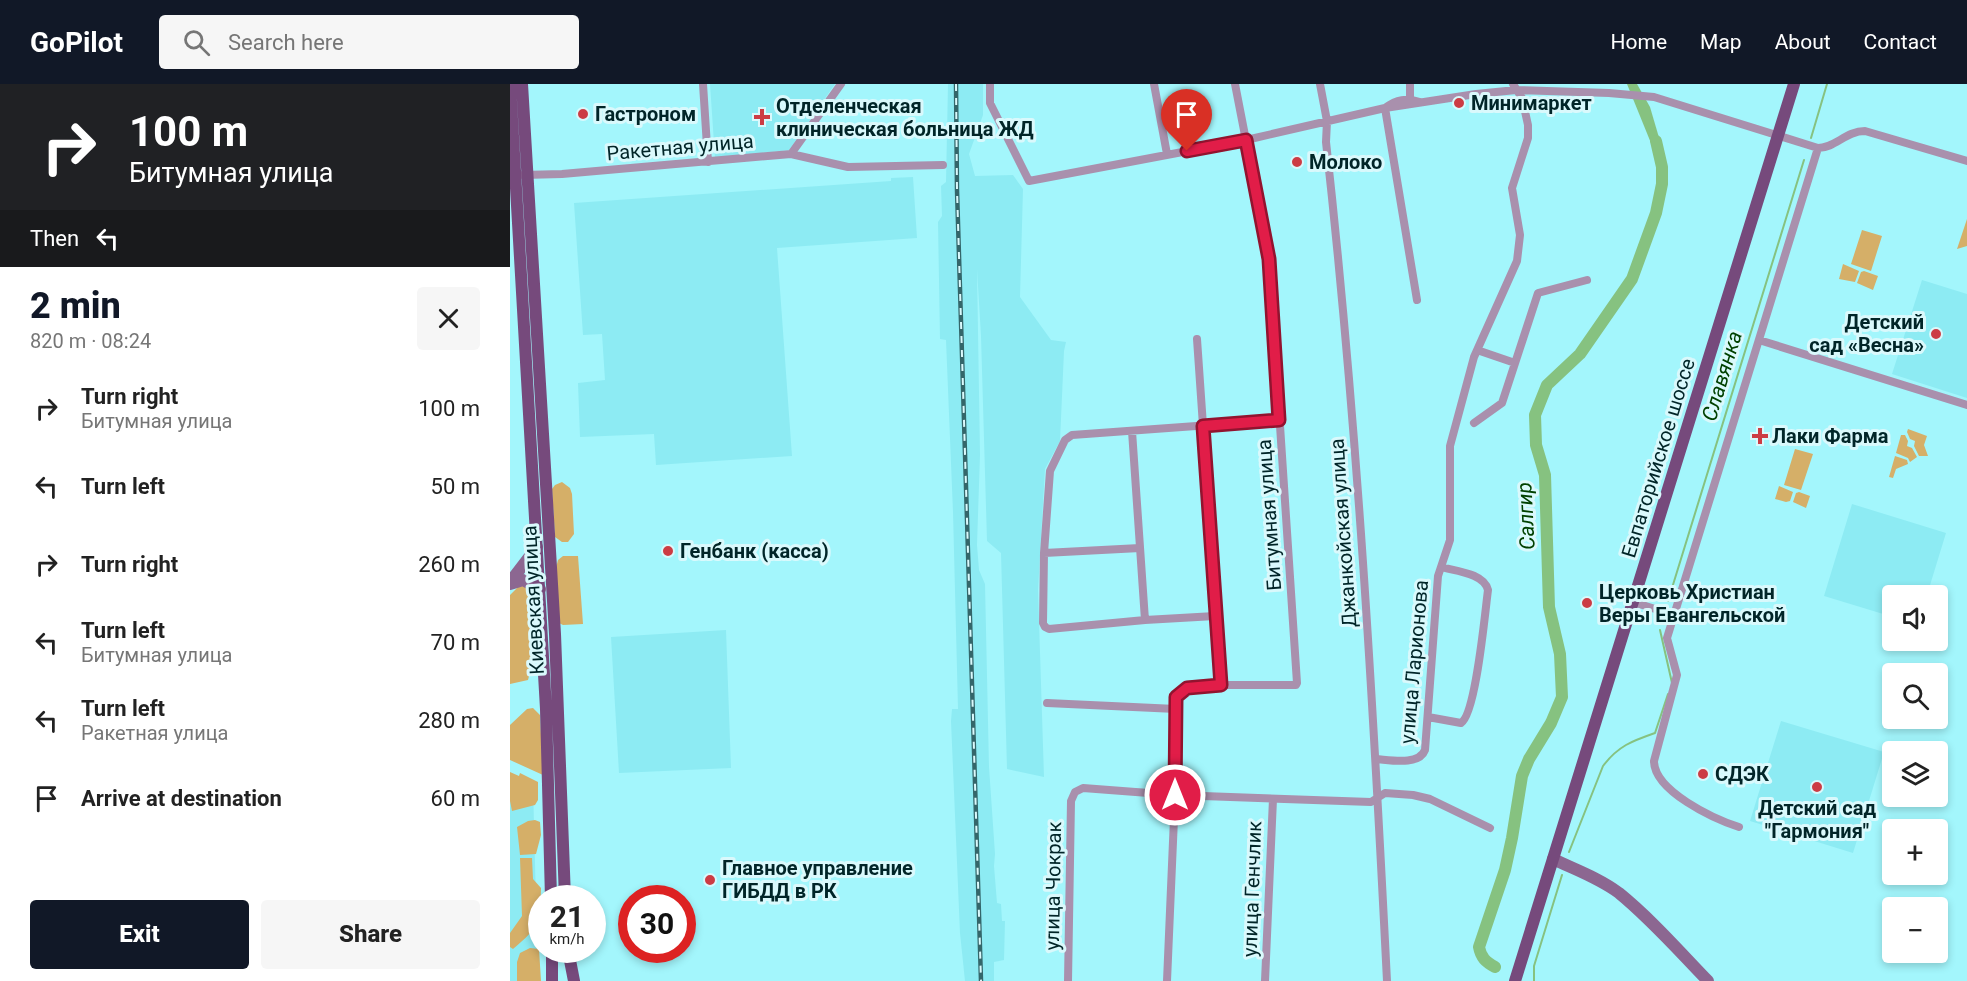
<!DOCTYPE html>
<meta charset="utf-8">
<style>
:root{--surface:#fff;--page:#f6f6f6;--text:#222;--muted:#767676;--accent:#111827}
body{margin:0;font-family:Roboto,sans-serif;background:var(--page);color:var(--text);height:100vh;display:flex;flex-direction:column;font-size:22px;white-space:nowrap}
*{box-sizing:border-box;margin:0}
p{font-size:20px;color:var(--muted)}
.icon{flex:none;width:33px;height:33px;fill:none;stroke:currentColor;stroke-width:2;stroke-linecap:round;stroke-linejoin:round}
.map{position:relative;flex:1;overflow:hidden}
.details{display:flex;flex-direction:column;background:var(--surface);width:510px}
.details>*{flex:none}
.banner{background:#202124;color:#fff;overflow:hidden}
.controls{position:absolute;left:1372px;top:501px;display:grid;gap:12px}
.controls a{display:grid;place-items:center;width:66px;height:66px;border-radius:6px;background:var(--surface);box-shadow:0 3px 9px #0003;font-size:30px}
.speed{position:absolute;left:18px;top:801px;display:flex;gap:12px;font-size:30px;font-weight:700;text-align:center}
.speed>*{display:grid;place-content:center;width:78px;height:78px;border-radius:50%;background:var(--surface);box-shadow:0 3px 9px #0003;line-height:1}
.speed small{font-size:15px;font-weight:400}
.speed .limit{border:9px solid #d22;background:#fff;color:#111}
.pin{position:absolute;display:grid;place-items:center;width:51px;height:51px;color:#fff;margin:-62px -26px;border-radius:50% 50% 50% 0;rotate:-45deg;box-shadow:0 0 6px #0007}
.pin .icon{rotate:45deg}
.me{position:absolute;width:66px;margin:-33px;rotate:0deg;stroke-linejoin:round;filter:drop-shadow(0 0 4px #0008)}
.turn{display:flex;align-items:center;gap:21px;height:126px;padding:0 30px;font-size:27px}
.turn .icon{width:78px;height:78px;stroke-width:2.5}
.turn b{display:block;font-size:42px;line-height:51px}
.then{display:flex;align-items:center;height:57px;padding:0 30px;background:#0003;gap:12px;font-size:22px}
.round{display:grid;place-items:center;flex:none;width:63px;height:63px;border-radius:6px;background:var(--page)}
.headline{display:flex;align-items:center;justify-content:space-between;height:102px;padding:0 30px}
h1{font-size:36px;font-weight:800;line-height:45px;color:var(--accent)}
.button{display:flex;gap:12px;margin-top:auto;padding:12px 30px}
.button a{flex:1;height:69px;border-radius:6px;background:var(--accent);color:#fff;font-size:24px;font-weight:800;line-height:69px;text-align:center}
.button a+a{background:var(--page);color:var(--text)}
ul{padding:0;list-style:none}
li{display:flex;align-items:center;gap:18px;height:78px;padding:0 30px}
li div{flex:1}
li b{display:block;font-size:22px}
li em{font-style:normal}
header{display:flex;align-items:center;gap:36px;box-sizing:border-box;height:84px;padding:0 30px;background:var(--accent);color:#fff}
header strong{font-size:28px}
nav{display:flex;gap:33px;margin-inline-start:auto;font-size:21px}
.search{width:420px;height:54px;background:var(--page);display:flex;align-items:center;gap:15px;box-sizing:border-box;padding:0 21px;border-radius:6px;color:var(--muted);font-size:22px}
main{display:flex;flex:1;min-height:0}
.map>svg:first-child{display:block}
.built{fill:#8debf3}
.green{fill:#d5af68}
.water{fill:#86c280}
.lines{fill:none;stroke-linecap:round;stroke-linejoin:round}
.stream{stroke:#86c280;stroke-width:2}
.river{stroke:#86c280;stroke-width:12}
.street{stroke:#a990ad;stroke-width:8}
.secondary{stroke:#8c6791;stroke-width:12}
.primary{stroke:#764a7c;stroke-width:12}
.rail-casing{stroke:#34666a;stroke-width:4.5}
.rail{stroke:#daf9fc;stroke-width:2;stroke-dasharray:7;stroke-linecap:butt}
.route-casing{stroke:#92132f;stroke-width:15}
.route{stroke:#e11d48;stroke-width:10}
.poi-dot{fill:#cc3c44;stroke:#daf9fc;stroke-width:2}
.labels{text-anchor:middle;stroke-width:6;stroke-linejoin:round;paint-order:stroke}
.poi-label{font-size:20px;font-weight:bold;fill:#012528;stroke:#daf9fc;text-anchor:start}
.street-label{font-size:20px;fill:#012528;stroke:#daf9fc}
.water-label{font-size:21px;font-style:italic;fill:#004100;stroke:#daf9fc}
</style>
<header>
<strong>GoPilot</strong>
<div class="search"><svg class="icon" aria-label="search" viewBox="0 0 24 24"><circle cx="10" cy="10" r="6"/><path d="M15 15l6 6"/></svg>Search here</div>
<nav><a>Home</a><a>Map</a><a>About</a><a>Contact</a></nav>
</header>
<main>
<section class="details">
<div class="banner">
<div class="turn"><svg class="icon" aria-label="right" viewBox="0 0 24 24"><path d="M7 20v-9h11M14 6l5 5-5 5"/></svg><div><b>100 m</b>Битумная улица</div></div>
<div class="then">Then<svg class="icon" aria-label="left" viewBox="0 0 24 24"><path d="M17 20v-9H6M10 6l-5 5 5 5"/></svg></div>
</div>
<div class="headline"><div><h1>2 min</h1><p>820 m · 08:24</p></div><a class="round"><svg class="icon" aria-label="close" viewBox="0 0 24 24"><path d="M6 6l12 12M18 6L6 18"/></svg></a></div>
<ul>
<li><svg class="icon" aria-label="right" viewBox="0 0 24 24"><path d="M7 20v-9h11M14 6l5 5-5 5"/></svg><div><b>Turn right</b><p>Битумная улица</p></div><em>100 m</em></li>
<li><svg class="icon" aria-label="left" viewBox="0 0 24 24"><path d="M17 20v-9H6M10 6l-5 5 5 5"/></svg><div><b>Turn left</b></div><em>50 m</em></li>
<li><svg class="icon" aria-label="right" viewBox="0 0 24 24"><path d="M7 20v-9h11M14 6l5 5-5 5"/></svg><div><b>Turn right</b></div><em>260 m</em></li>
<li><svg class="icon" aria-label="left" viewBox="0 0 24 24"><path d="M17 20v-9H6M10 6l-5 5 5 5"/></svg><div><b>Turn left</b><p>Битумная улица</p></div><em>70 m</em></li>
<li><svg class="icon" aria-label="left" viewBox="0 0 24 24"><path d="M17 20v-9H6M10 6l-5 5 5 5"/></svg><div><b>Turn left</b><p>Ракетная улица</p></div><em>280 m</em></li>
<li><svg class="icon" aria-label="arrive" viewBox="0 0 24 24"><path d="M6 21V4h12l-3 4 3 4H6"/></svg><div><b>Arrive at destination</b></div><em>60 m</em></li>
</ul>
<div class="button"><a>Exit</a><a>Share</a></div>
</section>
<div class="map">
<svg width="1457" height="897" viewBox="0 0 1457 897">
<rect width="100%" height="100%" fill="#a3f6fc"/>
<path class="built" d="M200 0H325L279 66 205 74Z
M438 0H473V31L459 70 465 92 503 91 513 105 510 213 541 256 556 258 554 267 550 357 535 385 528 506 534 693 497 685 491 469 477 457 471 252 467 185 470 371 467 461 469 486 475 500 479 683 485 770 484 782 487 819 491 820 492 837H495L494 876 484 878V897H455L450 849 441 637 442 625H448L443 428 436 256 430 255 428 138 432 132 431 102 436 98Z
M403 93 407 154 267 164 282 372 146 381 144 350 70 353 68 299 95 296 92 250 73 251 64 119 381 97V94Z
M1412 196 1457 210V314L1382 290Z
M1342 420 1436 449 1417 511 1383 512V533L1314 512Z
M216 546 221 684 109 689 101 553Z
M1271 637 1374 668 1343 769 1240 737Z
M0 691 23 701 28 897H0Z"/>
<path class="green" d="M1457 135V162L1447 165Z
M1352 146 1372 152 1361 187 1341 180Z
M1333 180 1349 187 1345 198 1329 195Z
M1354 187 1368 192 1363 206 1347 199 1351 188Z
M1398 345 1417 352 1414 361 1418 372H1409L1404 362 1405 357 1400 355 1397 348Z
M1391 351H1395L1398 357 1397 362 1402 364 1407 373 1400 378 1398 374 1386 369Z
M1285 365 1303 370 1291 406 1274 401Z
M1385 372 1397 376 1398 380 1386 385 1383 394 1379 393Z
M52 398 60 404 62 410 64 450 58 458H52L45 453 42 405 45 401Z
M1269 402 1283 408 1280 417 1276 418 1265 415Z
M1289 408 1300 412 1296 424 1283 418 1286 409Z
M53 472H68L73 540 53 541 49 539 46 484 48 476Z
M9 502H17L26 507 23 577 18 596 0 600V511Z
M23 624 30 631 33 691 0 676V641L17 625Z
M0 688 9 692 10 689 28 698V716L25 721 2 727 0 717Z
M25 736 30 738 31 751 26 770 10 771 7 743 18 737Z
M10 774H22L23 795 31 804C30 840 30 842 3 865L0 863V849L12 832Z
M20 864 29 865 31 897H7V878L10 869Z"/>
<path class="water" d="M1117 0H1127L1140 23 1155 74 1145 69Z"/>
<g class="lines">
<path class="stream" d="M1301 54 1317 0
M1158 517 1294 76
M1150 546 1162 599
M1059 768 1093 682C1108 662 1122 657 1145 649L1158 610
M1024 897V882L1052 791"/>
<path class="river" d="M985 883C976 878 971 874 969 863L995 786 1002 754 1012 692 1019 675 1041 639 1052 613 1050 570 1039 523 1035 391 1026 361 1025 331 1037 301 1070 270 1122 195 1146 129 1152 100V83L1146 57"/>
<path class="street" d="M193 0 198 78
M480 0V19L519 97 736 56 875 24 966 10 1006 6 1099 9 1144 13 1308 64C1325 64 1336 47 1355 47L1457 77
M644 0 657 70
M810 0 817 37 816 58C847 336 863 617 877 897
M900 0V15
M875 24 907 216
M875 24C887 15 896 14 910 18
M281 70 331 0
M13 91 52 90 281 70 338 83 433 81
M687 255 711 601
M1249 256 1457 321
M967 266 1005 279
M964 339 992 319 1028 209 1077 196
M622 347 635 536
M534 469 630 464
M1123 518 1164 531
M705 532 635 536 539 545 535 543 533 539 534 469 540 387 555 356 562 351 769 336
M537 619 666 625
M918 633 951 639C966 630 975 528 978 506 974 489 945 487 931 483
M866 675C880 676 909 682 915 666L928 492 940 456V362L964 273 1007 177 1010 151 1002 104 1018 54V41L1012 14 1003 0
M1229 743C1204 735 1144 707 1144 677L1167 591 1157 554 1308 64
M558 897 561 717 565 708 573 704 665 711 861 718 875 709 903 711 920 715 980 744
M657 897 665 711 666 613 677 604 711 601H786L787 599 759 175 725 0
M755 897 763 715"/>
<path class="secondary" d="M0 498 27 463
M0 500 13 496 30 505
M1043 775C1066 786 1089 794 1109 809 1141 835 1169 867 1198 897"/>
<path class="primary" d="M0 0 36 625 41 814
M12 0 45 550 55 814
M42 866V897
M58 866 64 897
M1005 897 1284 0"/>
<defs>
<path id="rail" d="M446 0 447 106 471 897"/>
</defs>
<use href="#rail" class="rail-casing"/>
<use href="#rail" class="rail"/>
</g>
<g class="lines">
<defs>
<path id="route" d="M665 711 666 613 677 604 711 601 693 342 769 336 759 175 736 56 677 67"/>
</defs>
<use href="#route" class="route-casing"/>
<use href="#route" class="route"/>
</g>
<g class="poi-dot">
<circle cx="949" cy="19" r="6"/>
<circle cx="73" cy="30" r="6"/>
<path d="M249 24h6v6h6v6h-6v6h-6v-6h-6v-6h6z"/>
<circle cx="787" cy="78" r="6"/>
<circle cx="1426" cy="250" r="6"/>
<path d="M1247 343h6v6h6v6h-6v6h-6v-6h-6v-6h6z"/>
<circle cx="158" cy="467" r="6"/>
<circle cx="1077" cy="519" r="6"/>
<circle cx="1193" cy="690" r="6"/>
<circle cx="1307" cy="703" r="6"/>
<circle cx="200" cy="796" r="6"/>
</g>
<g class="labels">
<g class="poi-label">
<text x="961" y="26">Минимаркет</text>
<text x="266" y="29">Отделенческая<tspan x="266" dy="23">клиническая больница ЖД</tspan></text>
<text x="85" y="37">Гастроном</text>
<text x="799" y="85">Молоко</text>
<text x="1414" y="245" text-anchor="end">Детский<tspan x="1414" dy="23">сад «Весна»</tspan></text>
<text x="1262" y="359">Лаки Фарма</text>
<text x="170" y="474">Генбанк (касса)</text>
<text x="1089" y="515">Церковь Христиан<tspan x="1089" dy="23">Веры Евангельской</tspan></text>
<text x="1205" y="697">СДЭК</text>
<text x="1307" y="731" text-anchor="middle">Детский сад<tspan x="1307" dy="23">"Гармония"</tspan></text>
<text x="212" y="791">Главное управление<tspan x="212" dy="23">ГИБДД в РК</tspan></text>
</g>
<g class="street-label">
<text transform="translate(170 63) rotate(-5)" y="7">Ракетная улица</text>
<text transform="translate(1148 374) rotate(-73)" y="7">Евпаторийское шоссе</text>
<text transform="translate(759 431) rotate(-94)" y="7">Битумная улица</text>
<text transform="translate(833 449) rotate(-94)" y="7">Джанкойская улица</text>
<text transform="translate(23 516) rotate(-93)" y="7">Киевская улица</text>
<text transform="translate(904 578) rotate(-85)" y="7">улица Ларионова</text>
<text transform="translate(543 802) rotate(-89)" y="7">улица Чокрак</text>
<text transform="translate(742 805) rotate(-88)" y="7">улица Генчлик</text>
</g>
<g class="water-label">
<text transform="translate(1212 292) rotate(-73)" y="7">Славянка</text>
<text transform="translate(1016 432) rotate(-93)" y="7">Салгир</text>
</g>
</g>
</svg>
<div class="controls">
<a><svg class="icon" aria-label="sound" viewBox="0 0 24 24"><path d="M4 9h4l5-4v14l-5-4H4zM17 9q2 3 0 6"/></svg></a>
<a><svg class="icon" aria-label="search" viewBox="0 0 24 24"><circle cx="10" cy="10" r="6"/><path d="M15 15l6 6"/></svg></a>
<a><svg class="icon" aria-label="layers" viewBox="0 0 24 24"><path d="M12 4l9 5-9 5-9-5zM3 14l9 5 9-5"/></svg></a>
<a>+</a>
<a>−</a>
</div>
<div class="speed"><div>21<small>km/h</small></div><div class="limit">30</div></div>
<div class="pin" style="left:677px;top:67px;background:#d93025"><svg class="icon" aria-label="arrive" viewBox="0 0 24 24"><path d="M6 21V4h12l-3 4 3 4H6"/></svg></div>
<svg class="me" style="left:665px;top:711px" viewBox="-20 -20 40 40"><circle r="17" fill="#e11d48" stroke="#fff" stroke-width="3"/><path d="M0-11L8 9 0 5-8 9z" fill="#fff"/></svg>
</div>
</main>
